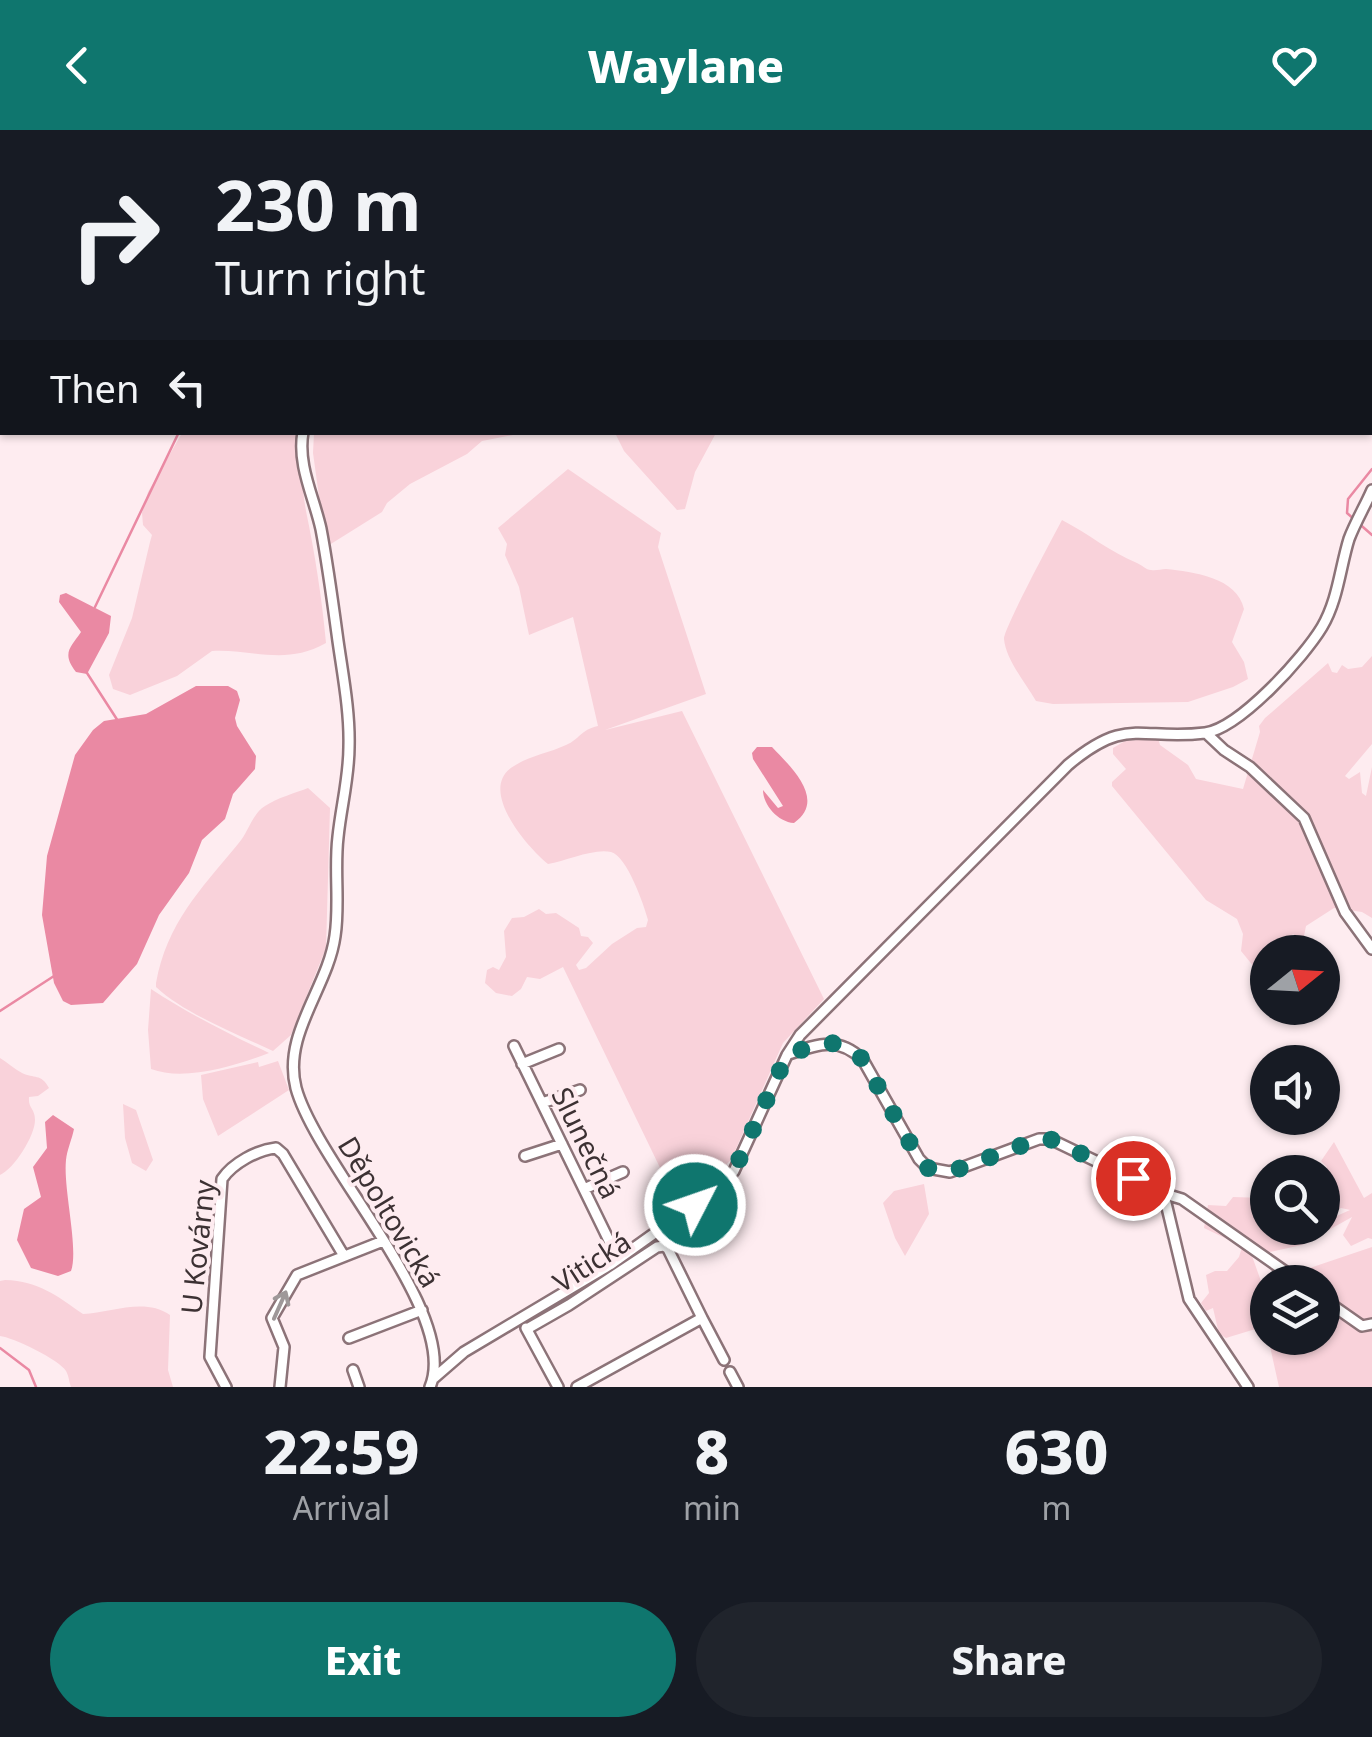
<!DOCTYPE html>
<meta charset="utf-8">
<style>
:root{--surface:#171b24;--page:#20242c;--text:#f1f3f6;--muted:#9ea1a6;--accent:#0f766e}
body{margin:0;font-family:"Noto Sans",sans-serif;background:var(--page);color:var(--text);height:100vh;display:flex;flex-direction:column;font-size:38px;white-space:nowrap}
*{box-sizing:border-box;margin:0}
p{font-size:32px;color:var(--muted)}
.icon{flex:none;width:55px;height:55px;fill:none;stroke:currentColor;stroke-width:2;stroke-linecap:round;stroke-linejoin:round}
.map{position:relative;height:1257px;overflow:hidden}
.panel{display:flex;flex-direction:column;background:var(--surface);flex:1}
.panel>*{flex:none}
.banner{position:absolute;left:0px;top:0px;width:1372px;height:305px;box-shadow:0 2px 8px #0004;background:#171b24;color:var(--text);overflow:hidden}
.needle{width:65px;rotate:72deg}
.fabs{position:absolute;left:1250px;top:805px;display:grid;gap:20px}
.fabs a{display:grid;place-items:center;width:90px;height:90px;border-radius:50%;background:var(--surface);box-shadow:0 2px 8px #0004;font-size:50px}
.pin{position:absolute;display:grid;place-items:center;width:85px;height:85px;color:#fff;margin:-42px;border:5px solid #fff;border-radius:50%;box-shadow:0 2px 10px #0007}
.me{position:absolute;width:110px;margin:-55px;rotate:49deg;stroke-linejoin:round;filter:drop-shadow(0 0 8px #0008)}
.turn{display:flex;align-items:center;gap:35px;height:210px;padding:0 50px;font-size:45px}
.turn .icon{width:130px;height:130px;stroke-width:2.5}
.turn b{display:block;font-size:70px;line-height:85px}
.then{display:flex;align-items:center;height:95px;padding:0 50px;background:#0003;gap:20px;font-size:38px}
.eta{display:flex;justify-content:space-evenly;align-items:center;height:170px;text-align:center}
.eta b{font-size:60px;font-weight:800;line-height:70px}
.button{display:flex;gap:20px;margin-top:auto;padding:20px 50px}
.button a{flex:1;height:115px;border-radius:60px;background:var(--accent);color:#fff;font-size:40px;font-weight:800;line-height:115px;text-align:center}
.button a+a{background:var(--page);color:var(--text)}
header{display:flex;justify-content:space-between;align-items:center;height:130px;padding:0 50px;background:var(--accent);color:#fff;font-size:45px;font-weight:800}
.map>svg:first-child{display:block}
.green{fill:#f9d2da}
.water{fill:#ea89a3}
.lines{fill:none;stroke-linecap:round;stroke-linejoin:round}
.stream{stroke:#ea89a3;stroke-width:2.5}
.minor-casing{stroke:#8c7378;stroke-width:14}
.minor{stroke:#fff;stroke-width:9}
.oneway{stroke:#9e9899}
.route{stroke:#0f766e;stroke-width:18;stroke-dasharray:0 32.4}
.labels{text-anchor:middle;stroke-width:8;stroke-linejoin:round;paint-order:stroke}
.street-label{font-size:28px;fill:#3c3133;stroke:#feecf0}
</style>
<header><svg class="icon" aria-label="back" viewBox="0 0 24 24"><path d="M15 5l-7 7 7 7"/></svg>Waylane<svg class="icon" aria-label="heart" viewBox="0 0 24 24"><path d="M12 20l-8-8c-3-5 5-10 8-4 3-6 11-1 8 4z"/></svg></header>
<div class="map">
<svg width="1372" height="1257" viewBox="0 0 1372 1257">
<rect width="100%" height="100%" fill="#feecf0"/>
<path class="green" d="M182 303H301C303 328 301 356 306 381 315 424 322 469 326 513 285 536 254 519 212 521L177 546 130 565 113 559 109 545 132 488 150 412 152 405 143 395 142 383 148 362Z
M314 303H523L482 311 467 324 410 354 387 373 382 382 326 417 313 323Z
M615 303H716L695 342 685 379 677 380 624 321Z
M568 339 661 403 658 417 706 564 605 600 682 581 824 869 783 913 731 1030 679 1077 563 837 540 849 527 847 521 859 512 866 496 863 485 853 487 840 493 837 499 840 506 827 504 801 512 788 524 787 539 779 546 784 556 783 579 798 581 806 588 807 593 813 576 835 579 840 586 838 612 814 637 798 646 797 648 790C644 775 627 726 611 722 594 718 566 731 548 734 527 717 476 658 514 636 529 626 549 623 566 615 580 609 580 600 598 596L573 487 529 505 519 457 505 425 507 414 498 398Z
M1062 390C1089 404 1110 422 1137 433 1142 435 1146 440 1151 440 1156 441 1161 439 1166 439 1193 442 1237 447 1244 479L1232 512 1244 532 1248 549 1233 557 1188 572 1053 574 1036 571C1025 552 1006 530 1004 509 1003 500 1054 405 1062 390Z
M1372 526V614L1345 646 1349 649 1360 642 1362 663 1366 666 1372 637V788L1362 782 1334 778 1306 796 1304 806 1299 809 1293 804 1279 822H1268L1267 847 1263 848 1241 821 1243 804 1237 789 1206 770 1112 656V652L1126 639 1113 624V618L1125 611 1158 608 1160 615 1188 635 1196 649 1243 659 1260 602 1259 596 1265 588 1328 533 1332 542 1337 543 1342 535 1348 539 1362 537Z
M308 658 330 678 326 818 291 905 273 921C237 904 185 884 156 857V853C167 793 200 760 238 714 248 703 252 684 265 676 277 668 295 663 308 658Z
M151 859C189 884 229 904 269 923 237 935 185 952 151 939L148 900Z
M0 928C7 932 14 939 22 943 34 949 41 943 49 958L38 966 29 967C28 979 35 978 35 990 35 1006 14 1039 0 1045Z
M278 931 289 960 218 1006 203 969 201 945 258 932 259 937Z
M123 974 136 980 153 1030 146 1041 132 1033 125 1008Z
M1334 1012 1364 1068 1372 1063V1109L1368 1108 1351 1116 1343 1105 1352 1087 1302 1115 1252 1126 1262 1154V1197L1226 1208 1219 1204 1213 1178 1206 1181 1201 1173 1209 1163 1206 1145 1215 1141H1227L1239 1127 1244 1111 1229 1110 1204 1098 1208 1075 1226 1076 1233 1067 1265 1068 1268 1098H1302L1283 1101 1280 1098 1282 1109 1313 1098H1322L1323 1092 1350 1080 1341 1078 1323 1087V1043L1327 1037 1321 1031Z
M924 1054 929 1084 905 1126 895 1108 883 1073 894 1061Z
M1372 1117V1257H1279L1265 1194 1267 1192 1268 1208H1322V1152H1296L1298 1142Z
M5 1150C39 1151 57 1166 83 1184 111 1183 144 1167 170 1185L168 1240 173 1257H71C69 1252 69 1246 66 1241 60 1230 12 1207 0 1206V1151Z"/>
<path class="water" d="M66 463 111 486 109 503 87 544 76 542C61 523 71 517 81 502L59 472 60 465Z
M196 556H228L237 561 240 570 235 588 237 596 256 626 255 639 233 664 225 689 202 710 189 743 159 785 137 834 103 873 71 875 63 871 54 853 42 785 47 726 75 625 93 600 104 591 146 584Z
M757 617H772C791 637 827 670 794 693 778 692 763 675 763 660L778 678 783 676 753 629 752 623Z
M53 985 74 999C72 1009 67 1020 66 1030 63 1059 79 1119 71 1141L58 1146 31 1138 17 1110 24 1079 41 1067 33 1037 47 1018 45 992Z"/>
<g class="lines">
<path class="stream" d="M1325 0V2
M1370 170 1372 177
M1372 339 1348 369 1347 383 1372 405
M95 477 179 302
M87 543 118 591
M0 881 54 846
M0 1218 29 1240 36 1257"/>
<defs>
<path id="minor" d="M180 0 181 2
M201 2 206 0
M417 2 418 0
M0 101 2 100
M303 302C297 335 314 367 321 399 328 436 333 474 338 511 343 546 350 582 349 617 349 648 341 677 338 707 334 740 340 774 335 806 328 858 282 904 296 958 317 1035 461 1183 430 1257
M1206 603 1224 620 1250 637 1304 688 1345 782 1372 819
M514 916 618 1129
M789 924C818 914 839 906 863 930L919 1029 928 1038 950 1042 1039 1009H1050L1160 1062 1165 1069 1189 1169 1248 1257
M522 934 559 919
M542 973 580 960
M525 1026 562 1014
M584 1059 623 1042
M1162 1063 1182 1069 1300 1152
M1322 1168 1362 1196 1372 1194
M702 1188 724 1230
M526 1198 558 1257
M527 1199 569 1175 657 1117 664 1116 668 1119 702 1188 577 1257
M349 1208 422 1180
M353 1240 359 1257
M730 1242 738 1257
M434 1248 464 1222 610 1135 715 1060 734 1041 787 925 800 905 1068 635C1128 585 1140 611 1205 603 1240 598 1304 527 1322 497 1338 470 1340 438 1349 409 1355 393 1365 376 1372 360
M226 1257 210 1227 222 1049C233 1033 257 1020 276 1018L283 1024 344 1126
M280 1257 284 1217 272 1188 297 1145 383 1111"/>
</defs>
<use href="#minor" class="minor-casing"/>
<use href="#minor" class="minor"/>
</g>
<defs><path id="oneway-shaft" d="M-6 0H5M1.5-3L5.5 0L1.5 3" fill="none" stroke-width="1.6" stroke-linecap="round" stroke-linejoin="round" transform="scale(2.5)"/></defs>
<use class="oneway" href="#oneway-shaft" transform="translate(280 1175) rotate(-66)"/>
<g class="lines">
<path class="route" d="M695 1075 734 1041 787 925C819 914 836 903 863 930L919 1029 928 1038 950 1042 1039 1009H1050L1133 1048"/>
</g>
<g class="labels">
<g class="street-label">
<text transform="translate(586 1013) rotate(64)" y="10">Slunečná</text>
<text transform="translate(389 1082) rotate(59)" y="10">Děpoltovická</text>
<text transform="translate(198 1117) rotate(-84)" y="10">U Kovárny</text>
<text transform="translate(592 1132) rotate(-33)" y="10">Vitická</text>
</g>
</g>
</svg>
<div class="fabs">
<a><svg class="needle" viewBox="-14 -14 28 28"><path d="M0-13l5 13h-10z" fill="#e53935"/><path d="M0 13l5-13h-10z" fill="#9ea1a6"/></svg></a>
<a><svg class="icon" aria-label="sound" viewBox="0 0 24 24"><path d="M4 9h4l5-4v14l-5-4H4zM17 9q2 3 0 6"/></svg></a>
<a><svg class="icon" aria-label="search" viewBox="0 0 24 24"><circle cx="10" cy="10" r="6"/><path d="M15 15l6 6"/></svg></a>
<a><svg class="icon" aria-label="layers" viewBox="0 0 24 24"><path d="M12 4l9 5-9 5-9-5zM3 14l9 5 9-5"/></svg></a>
</div>
<div class="pin" style="left:1133px;top:1048px;background:#d93025"><svg class="icon" aria-label="arrive" viewBox="0 0 24 24"><path d="M6 21V4h12l-3 4 3 4H6"/></svg></div>
<svg class="me" style="left:695px;top:1075px" viewBox="-20 -20 40 40"><circle r="17" fill="#0f766e" stroke="#fff" stroke-width="3"/><path d="M0-11L8 9 0 5-8 9z" fill="#fff"/></svg>
<div class="banner">
<div class="turn"><svg class="icon" aria-label="right" viewBox="0 0 24 24"><path d="M7 20v-9h11M14 6l5 5-5 5"/></svg><div><b>230 m</b>Turn right</div></div>
<div class="then">Then<svg class="icon" aria-label="left" viewBox="0 0 24 24"><path d="M17 20v-9H6M10 6l-5 5 5 5"/></svg></div>
</div>
</div>
<section class="panel">
<div class="eta">
<div><b>22:59</b><p>Arrival</p></div>
<div><b>8</b><p>min</p></div>
<div><b>630</b><p>m</p></div>
</div>
<div class="button"><a>Exit</a><a>Share</a></div>
</section>
